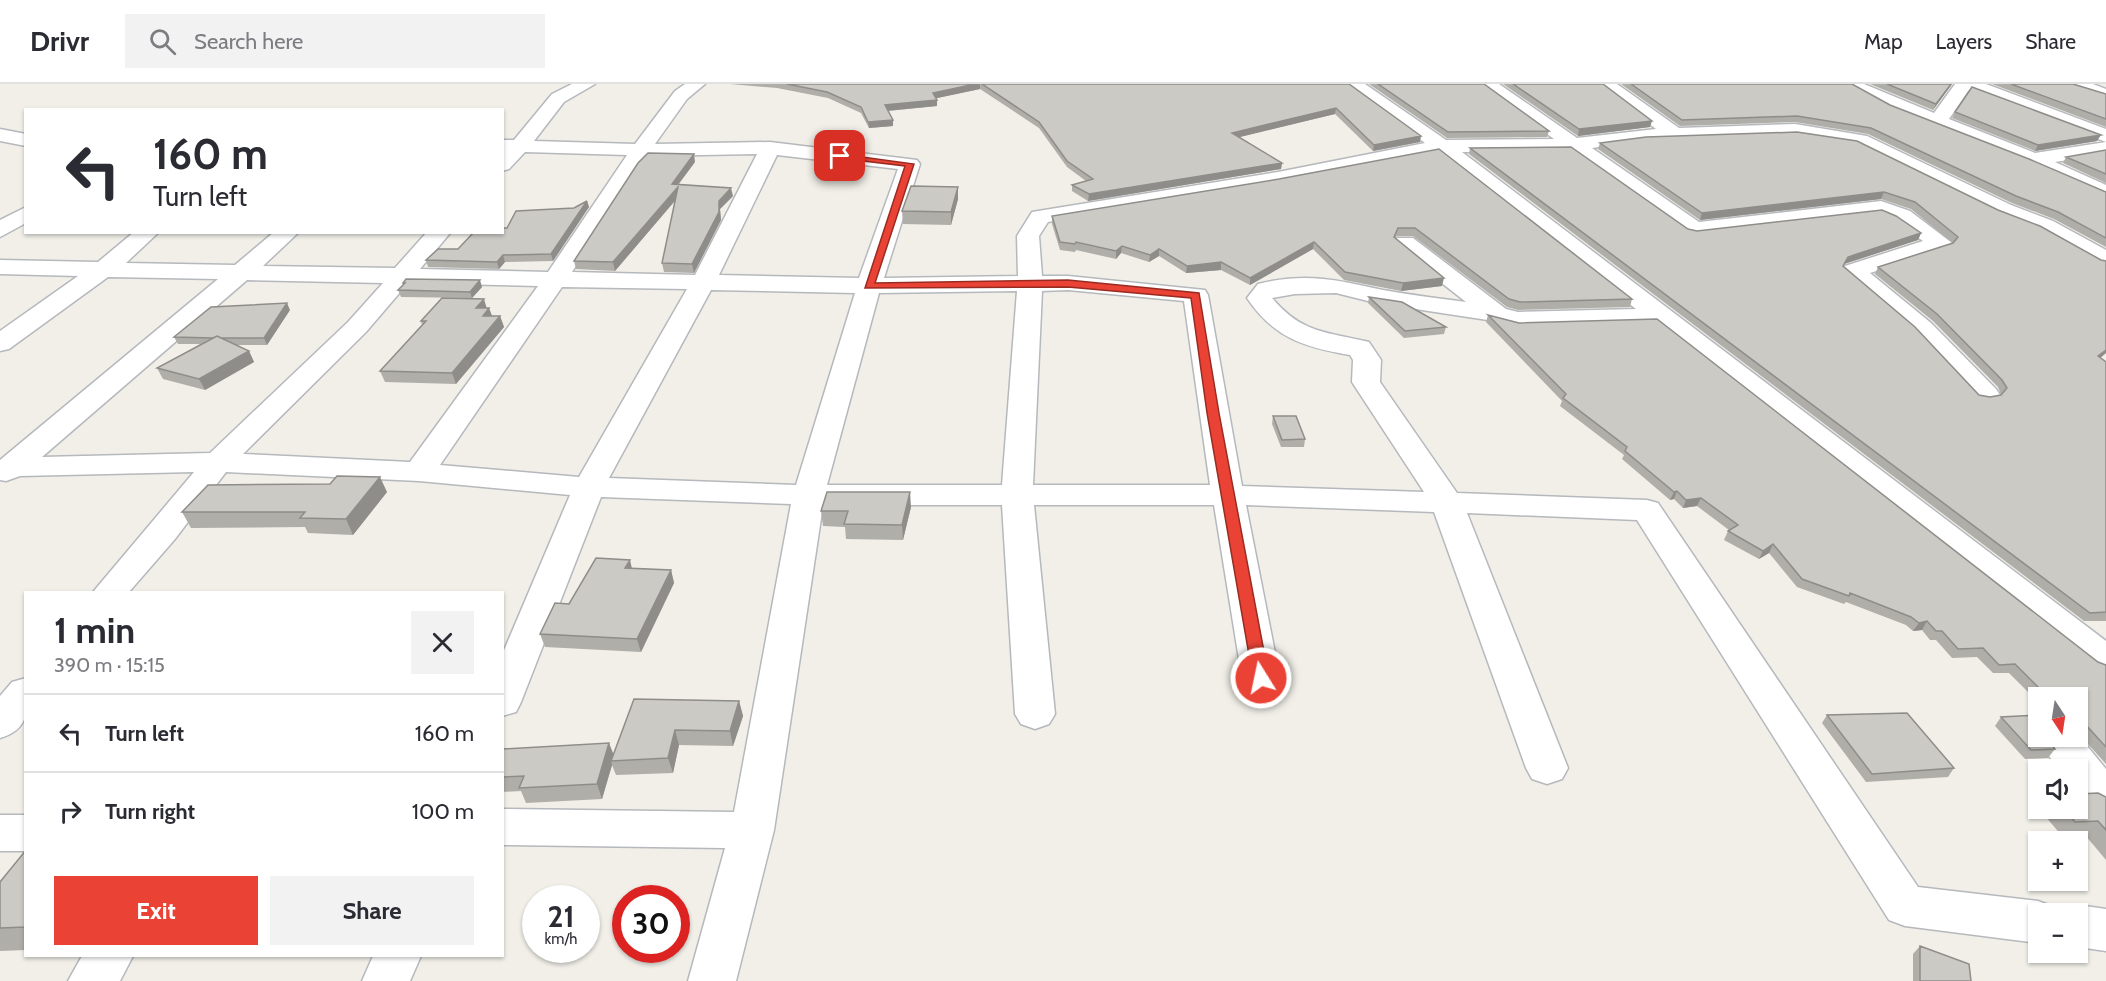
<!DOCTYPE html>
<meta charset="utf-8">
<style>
:root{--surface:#fff;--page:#f2f2f3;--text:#2b2b33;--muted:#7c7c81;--line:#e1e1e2;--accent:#ea4335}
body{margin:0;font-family:Cabin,sans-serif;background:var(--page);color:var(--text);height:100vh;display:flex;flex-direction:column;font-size:22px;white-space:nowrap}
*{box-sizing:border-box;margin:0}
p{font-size:20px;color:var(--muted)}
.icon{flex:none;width:33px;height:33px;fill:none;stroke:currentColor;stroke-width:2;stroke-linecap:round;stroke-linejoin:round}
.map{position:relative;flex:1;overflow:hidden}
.sheet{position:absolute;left:24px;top:507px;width:480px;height:366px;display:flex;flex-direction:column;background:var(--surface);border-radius:0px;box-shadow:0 2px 4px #0004}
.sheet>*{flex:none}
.guide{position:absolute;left:24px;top:24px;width:480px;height:126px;border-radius:0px;box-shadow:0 2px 4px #0004;background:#fff;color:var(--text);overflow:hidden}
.needle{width:39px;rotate:168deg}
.tools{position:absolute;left:2028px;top:603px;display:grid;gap:12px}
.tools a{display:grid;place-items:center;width:60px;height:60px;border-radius:0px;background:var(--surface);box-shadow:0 2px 4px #0004;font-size:30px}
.speed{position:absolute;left:522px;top:801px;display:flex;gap:12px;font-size:30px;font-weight:700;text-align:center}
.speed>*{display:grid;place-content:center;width:78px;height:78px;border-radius:50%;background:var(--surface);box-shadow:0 2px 4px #0004;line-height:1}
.speed small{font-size:15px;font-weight:400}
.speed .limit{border:9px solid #d22;background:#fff;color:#111}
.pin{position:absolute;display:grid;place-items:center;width:51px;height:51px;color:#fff;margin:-26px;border-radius:12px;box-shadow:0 3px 9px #0006}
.me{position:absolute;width:66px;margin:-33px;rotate:350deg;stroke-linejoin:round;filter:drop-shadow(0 0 4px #0008)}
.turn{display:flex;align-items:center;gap:21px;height:126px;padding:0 30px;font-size:27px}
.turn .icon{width:78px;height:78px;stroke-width:2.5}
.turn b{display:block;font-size:42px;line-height:51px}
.round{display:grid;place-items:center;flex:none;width:63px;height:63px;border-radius:0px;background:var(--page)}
.head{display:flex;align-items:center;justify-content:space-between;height:102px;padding:0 30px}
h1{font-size:36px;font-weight:700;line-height:45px}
.cta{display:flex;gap:12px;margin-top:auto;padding:12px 30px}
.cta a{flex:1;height:69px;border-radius:0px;background:var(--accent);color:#fff;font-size:24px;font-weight:700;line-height:69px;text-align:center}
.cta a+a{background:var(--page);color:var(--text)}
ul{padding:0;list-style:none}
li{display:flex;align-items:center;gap:18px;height:78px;padding:0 30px;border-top:2px solid var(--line)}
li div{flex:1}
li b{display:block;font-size:22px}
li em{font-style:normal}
header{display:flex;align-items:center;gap:36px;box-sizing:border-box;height:84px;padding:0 30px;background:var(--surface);border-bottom:2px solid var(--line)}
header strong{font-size:28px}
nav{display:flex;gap:33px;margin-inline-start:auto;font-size:21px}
.search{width:420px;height:54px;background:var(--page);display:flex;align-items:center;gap:15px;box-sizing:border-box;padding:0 21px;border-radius:0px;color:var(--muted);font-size:22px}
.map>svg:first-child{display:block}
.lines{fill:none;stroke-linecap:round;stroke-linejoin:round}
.minor-casing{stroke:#b5b8bc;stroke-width:3}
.minor{fill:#fff;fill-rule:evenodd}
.wall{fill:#afaea9}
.shaded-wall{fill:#8f8d8a}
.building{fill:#cccac5;stroke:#8f8d8a;stroke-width:1.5}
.route{fill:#ea4335;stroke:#982c22;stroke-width:1.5}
</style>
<header>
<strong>Drivr</strong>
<div class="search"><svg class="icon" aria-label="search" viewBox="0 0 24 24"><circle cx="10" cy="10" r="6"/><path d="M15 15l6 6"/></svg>Search here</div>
<nav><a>Map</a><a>Layers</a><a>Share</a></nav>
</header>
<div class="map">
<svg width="2106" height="897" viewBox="0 0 2106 897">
<rect width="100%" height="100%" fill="#f1efe8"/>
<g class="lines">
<defs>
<path id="minor" d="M572 0H595L564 18 534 57 635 60 675 7 685 0H705L687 15 655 60 770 58 917 76 920 80 884 194 1018 192 1017 152 1032 128 1278 88 1425 59 1344 0H1365L1446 56 1554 55 1478 0H1499L1577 54 1656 45 1597 0H1617L1679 44 1795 40 1867 52 2011 121 2053 137 2106 166V183L2098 181 2037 147 1995 131 1855 61 1795 52 1644 57 1592 64 1699 138 1881 117 1910 127 1952 159 1949 164 1870 189 1931 239 1996 305 2000 311 1996 317 1986 319 1976 317 1913 249 1841 187 1845 182 1923 157 1894 137 1879 131 1695 152 1687 150 1570 67 1462 68 2106 557V589L2093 585 1655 240 1517 244 1494 237 1376 219 1336 209 1295 210 1272 214C1302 250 1328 248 1369 258L1381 276 1380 298 1457 409 1647 416 1658 419 1918 803 2038 817 2054 823 2057 830H2038V859L1905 842 1889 836 1637 436 1467 429 1568 684 1562 695 1547 700 1532 695 1526 684 1434 428 1246 421 1280 594 1274 604 1261 608 1248 604 1242 594 1214 421H1034L1055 630 1049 640 1035 645 1021 640 1015 630 1002 421H823L774 746 736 897H688L725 764 502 761V725L734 728 791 420 601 413 521 618 516 628 502 632V571L570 411 419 397 226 388 175 455 129 508H93L194 388 20 392 6 397 0 396V376L218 195 108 193 9 265 0 267V247L78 192 0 190V176L98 178 134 148H159L126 179 235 181 274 148H299L263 182 395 184 427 148H451L420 185 548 188 627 71 525 68 509 85 502 87V56H514L552 10ZM1438 69 1636 225 1518 228 1506 225 1413 154H1397L1394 159 1397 164 1466 218C1438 214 1410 211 1383 206 1337 196 1306 188 1258 200L1247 214C1274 254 1304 263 1350 271L1353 276 1352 298 1424 408 1242 402 1208 211 1205 206 1068 192H1042L1039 152 1048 138 1278 100ZM757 70 695 191 572 188 647 72ZM777 71 898 85 859 194 719 191ZM247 196 383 199 348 238 210 369 42 373ZM408 199 538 202 410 378 243 370 366 248ZM562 203 687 205 579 393 440 381ZM711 206 855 209 796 401 609 394ZM1068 206 1184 217 1210 401H1033L1042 207ZM1017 207 1002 401H827L879 209Z
M1841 0H1864L1934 29 1955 0H1986L2106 45V58L1969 6 1949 35 2035 69 2106 58V70L2055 78 2106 101V115L2026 79 1888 25Z
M2068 0H2093L2106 5V16L2071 4Z
M0 45 26 50V62L0 57Z
M26 123V139L0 153V136Z
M26 594C26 623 33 644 0 654V612L12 598Z
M2038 646V652L2078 651 2106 685V732C2079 723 2078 711 2078 686H2059L2035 652Z
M0 731H26V767H0Z
M2078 821 2106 825V867L2078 863V830H2061Z
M82 872H133L120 897H68Z
M373 872H421L410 897H362Z"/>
</defs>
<use href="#minor" class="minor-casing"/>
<use href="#minor" class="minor"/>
</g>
<path class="wall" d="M730 0H1349L1420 58 1373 67 1335 30 1239 53 1282 79 1281 85 1088 117 1072 107V101L1086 97 1067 83 1039 44 980 5 936 14 937 22 888 27 893 36V42L869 44 861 29 828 14 777 4Z
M1369 0H1484L1549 47 1547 53 1447 54Z
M1503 0H1603L1650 43 1578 52Z
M1621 0H1852L1890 21 2106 108V163L2054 135 2012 119 1868 50 1795 38 1680 42Z
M1870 0H1952L1933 26Z
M1992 0H2073L2106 10V43Z
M1955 28 2097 57 2035 67 1952 34Z
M1600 59 1998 126 2101 176 2106 177V269L2100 274 2106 278V537H2084L1469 70 1470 64 1688 145 1697 147 1921 149 1918 156 1844 180 1843 182 1979 311 1990 313 2001 311 1998 303 1933 237 1875 190 1878 183 1953 159 1911 125 1881 115 1700 136 1598 65Z
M2106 66V99L2063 79 2066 73Z
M695 78 679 100 733 112 720 125 721 136 694 189 664 188 662 179 675 116 615 187 576 185 574 177Z
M1279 95 1632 215 1630 223 1518 226 1507 223 1413 152H1397L1395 154 1442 202 1401 207 1344 196 1313 165 1250 201 1221 186 1186 189 1159 172 1149 178 1121 169 1116 175 1076 166 1075 168 1060 166 1052 140V132Z
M958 115 951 141 903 140 902 127Z
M587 117 589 123 553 177 505 178 499 185 428 183 426 176 458 165 507 144 574 124Z
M403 199 482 203 472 214 401 213 398 206 403 201Z
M1369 213 1446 243 1444 250 1404 254 1368 219Z
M487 224H489L492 232H500L504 243 456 300 385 298 380 287 422 241 421 237Z
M290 226 267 261H236L249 267 254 278 205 306 163 295 157 284 200 260H178L174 253Z
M1488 231 2098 578 2106 581V680L2078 649V614H2038V618L2009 589H1993L1977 573 1952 574 1936 556H1930L1922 546 1913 547 1906 541 1846 518 1844 520 1797 503 1769 469 1759 475 1724 456 1728 447 1729 446 1697 422 1683 424 1674 415 1670 416 1622 375 1624 371 1560 322 1562 317 1486 238Z
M1273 332 1305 355 1304 363H1281L1272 340Z
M330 400 387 408 353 451 308 449 305 443 191 444 182 428Z
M911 423 903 456 846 455 845 443 823 442 821 427Z
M632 484 671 486 674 499 641 568 545 563 540 550 569 520Z
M739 617 743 632 733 662 679 661 673 689 616 691 612 681 602 715 526 719 521 707 502 708V665L613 670Z
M1827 631H1856L1954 684 1948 693 1866 698 1822 639Z
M2001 633 2038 652 2055 665 2048 674 2025 675 1995 642Z
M2106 713V776L2085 751 2062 752 2040 726 2041 724H2078Z
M26 766V866L0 867V798Z
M1920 862 1971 897H1913V870Z"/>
<path class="shaded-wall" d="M975 0H980V5L933 15V9Z
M1951 0H1952L1933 26 1936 20Z
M937 16V22L885 27V21Z
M1336 24 1335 30 1232 55V49Z
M893 36V42L869 44 868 38Z
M1652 37 1650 43 1578 52 1579 45Z
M2101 51 2097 57 2035 67 2038 61Z
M1421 52 1420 58 1373 67 1374 61Z
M694 70 695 78 673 107 672 100Z
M1282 79 1281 85 1088 117 1089 110Z
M678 103 680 111 615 187 613 178Z
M958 103V115L951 141V128Z
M731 104 733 112 720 125 721 136 694 189 692 180 719 117Z
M1884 108 1881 115 1700 136 1702 129Z
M587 117 589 123 553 177 551 170Z
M1921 149 1918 156 1844 180 1840 189 1848 173Z
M1314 158 1313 165 1250 201V194Z
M1122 162 1121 169 1116 175V167Z
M1159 165V172L1149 178 1150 171Z
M503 171 505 178 499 185 497 178Z
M1221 178V186L1186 189 1187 182Z
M1444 194 1442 202 1401 207 1403 199Z
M480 196 482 203 472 214 470 208Z
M484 215 487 225 476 224Z
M287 219 290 226 267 261 264 254Z
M489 224 493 235 483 232Z
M500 232 504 243 456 300 452 289Z
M2106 266V269L2093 280 2098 272Z
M249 267 254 278 205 306 199 295Z
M380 393 387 408 353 451 346 435Z
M1677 407 1674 415 1670 416 1674 408Z
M910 408 911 423 903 456 902 441Z
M1701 414 1697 422 1683 424 1686 416Z
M1773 460 1769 469 1759 475 1763 467Z
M630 476 633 489 625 484Z
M671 486 674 499 641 568 637 555Z
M1927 537 1922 546 1913 547 1919 539Z
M739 617 743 632 733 662 730 647Z
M675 646 679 661 673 689 668 674Z
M609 659 615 674 611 677 612 681 602 715 597 700Z"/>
<path class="building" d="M787 0H975L933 9 937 16 885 21 893 36 868 38 861 23 827 8Z
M982 0H1349L1421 52 1374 61 1336 24 1232 49 1282 79 1089 110 1072 101 1093 95 1067 77 1039 38Z
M1378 0H1484L1549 47 1448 48Z
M1513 0H1603L1652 37 1579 45Z
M1631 0H1852L1890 21 2029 75 2106 108V154L2058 128 2016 112 1871 44 1797 32 1682 36Z
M1887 0H1951L1936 20Z
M2011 0H2073L2106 10V35Z
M1972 3 2101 51 2038 61 1955 28Z
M1797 48 1857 57 1998 126 2040 142 2101 176 2106 177V266L2098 272 2106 278V528L2090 529 1470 64 1571 63 1688 145 1697 147 1882 126 1896 132 1921 149 1848 173 1843 182 1915 243 1979 311 1990 313 2001 311 2007 304 2002 296 1937 230 1878 183 1953 159 1958 153 1915 118 1884 108 1702 129 1600 59 1646 53Z
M1439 65 1632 215 1520 218 1509 215 1415 144H1398L1394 153 1444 194 1403 199 1345 188 1314 158 1250 194 1221 178 1187 182 1159 165 1150 171 1122 162 1116 167 1076 158 1075 160 1060 158 1052 132 1279 95Z
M2106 66V90L2066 73Z
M648 69 694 70 672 100 731 104 719 117V128L692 180 662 179 678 103 613 178 574 177 638 79Z
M911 102 958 103 951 128 902 127Z
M587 117 551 170 503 171 497 178 426 176 438 165H458L474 148H502V144H507L516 127 574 124Z
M406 195 480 196 470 208 398 206 405 199H403Z
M1369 213 1402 218 1446 243 1405 247Z
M442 214 484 215 476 224H489L483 232H500L452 289 380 287 426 237H421Z
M287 219 264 254H221L217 252 213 254 174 253 211 223Z
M1488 231 1519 239 1657 235 2098 578 2106 581V663L2085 640H2078V614H2049L2015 580 1999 581 1983 564 1958 565 1942 547H1936L1927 537 1919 539 1911 533 1850 509 1849 512 1802 495 1773 460 1763 467 1728 447 1738 441 1701 414 1686 416 1677 407 1674 408 1625 367 1627 363 1563 314 1566 310Z
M217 252 249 267 199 295 157 284Z
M1273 332H1296L1305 355 1282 356Z
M337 392 380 393 346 435 300 434 305 428H182L208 401 330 400Z
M827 408H910L902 441 844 440 848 427H821Z
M596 474 630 476 625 484 671 486 637 555 540 550 555 519 569 520Z
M634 615 739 617 730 647 675 646 668 674 611 677Z
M1907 629 1954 684 1872 690 1827 631Z
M2038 631V652H2045L2055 665 2031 666 2001 633Z
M609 659 597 700 519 704 524 692 502 693V665Z
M2098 709 2106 713V746L2098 737 2075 738 2064 724H2078V710Z
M26 766V843L0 844V798Z
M1920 862 1969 880 1971 897H1920Z"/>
<path class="route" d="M840 70 914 80 875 199 1068 196 1199 209 1219 329 1269 594 1266 598H1255L1253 594 1207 329 1191 214 1068 203 865 204 905 82 837 74Z"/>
</svg>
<div class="tools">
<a><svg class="needle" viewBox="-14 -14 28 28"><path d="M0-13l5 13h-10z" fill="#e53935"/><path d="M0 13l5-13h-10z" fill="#7c7c81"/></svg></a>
<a><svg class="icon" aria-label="sound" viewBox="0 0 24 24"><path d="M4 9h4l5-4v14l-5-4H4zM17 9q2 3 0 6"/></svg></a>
<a>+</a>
<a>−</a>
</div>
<div class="speed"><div>21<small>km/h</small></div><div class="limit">30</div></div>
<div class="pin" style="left:840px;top:72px;background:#d93025"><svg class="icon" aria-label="arrive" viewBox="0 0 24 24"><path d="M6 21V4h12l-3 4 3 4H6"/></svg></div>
<svg class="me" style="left:1261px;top:594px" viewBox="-20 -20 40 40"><circle r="17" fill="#ea4335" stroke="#fff" stroke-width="3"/><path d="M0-11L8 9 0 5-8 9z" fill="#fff"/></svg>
<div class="guide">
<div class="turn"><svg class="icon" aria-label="left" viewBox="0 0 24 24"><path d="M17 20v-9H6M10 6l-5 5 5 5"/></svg><div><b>160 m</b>Turn left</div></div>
</div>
<section class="sheet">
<div class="head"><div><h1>1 min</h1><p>390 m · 15:15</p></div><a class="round"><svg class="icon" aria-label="close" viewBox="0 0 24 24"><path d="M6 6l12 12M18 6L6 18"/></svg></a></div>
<ul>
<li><svg class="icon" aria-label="left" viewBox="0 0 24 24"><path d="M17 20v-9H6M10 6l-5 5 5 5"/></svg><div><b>Turn left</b></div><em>160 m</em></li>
<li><svg class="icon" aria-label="right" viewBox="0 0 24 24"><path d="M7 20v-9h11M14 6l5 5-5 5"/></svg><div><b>Turn right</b></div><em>100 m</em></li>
</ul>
<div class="cta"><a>Exit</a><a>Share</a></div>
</section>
</div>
